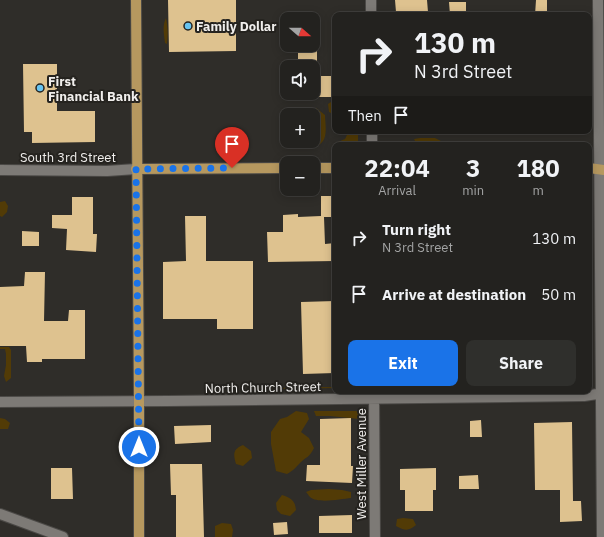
<!DOCTYPE html>
<meta charset="utf-8">
<style>
:root{--surface:#23221f;--page:#2f2f2c;--text:#f1f3f6;--muted:#a3a4a4;--line:#403f3d;--accent:#1a73e8}
body{margin:0;font-family:"IBM Plex Sans",sans-serif;background:var(--page);color:var(--text);height:100vh;display:flex;flex-direction:column;font-size:15px;white-space:nowrap}
*{box-sizing:border-box;margin:0}
p{font-size:13px;color:var(--muted)}
.icon{flex:none;width:22px;height:22px;fill:none;stroke:currentColor;stroke-width:2;stroke-linecap:round;stroke-linejoin:round}
.map{position:relative;flex:1;overflow:hidden}
.panel{position:absolute;left:332px;top:142px;width:260px;height:252px;display:flex;flex-direction:column;background:var(--surface);border-radius:8px;box-shadow:0 2px 10px #0003,0 0 0 1px var(--line)}
.panel>*{flex:none}
.guide{position:absolute;left:332px;top:12px;width:260px;height:122px;border-radius:8px;box-shadow:0 2px 10px #0003,0 0 0 1px var(--line);background:#23221f;color:var(--text);overflow:hidden}
.needle{width:26px;rotate:110deg}
.tools{position:absolute;left:280px;top:12px;display:grid;gap:8px}
.tools a{display:grid;place-items:center;width:40px;height:40px;border-radius:8px;background:var(--surface);box-shadow:0 2px 10px #0003,0 0 0 1px var(--line);font-size:20px}
.pin{position:absolute;display:grid;place-items:center;width:34px;height:34px;color:#fff;margin:-41px -17px;border-radius:50% 50% 50% 0;rotate:-45deg;box-shadow:0 0 4px #0007}
.pin .icon{rotate:45deg}
.me{position:absolute;width:44px;margin:-22px;rotate:0deg;stroke-linejoin:round;filter:drop-shadow(0 0 3px #0008)}
.turn{display:flex;align-items:center;gap:14px;height:84px;padding:0 16px;font-size:18px}
.turn .icon{width:52px;height:52px;stroke-width:2.5}
.turn b{display:block;font-size:28px;line-height:34px}
.then{display:flex;align-items:center;height:38px;padding:0 16px;background:#0003;gap:8px;font-size:15px}
.eta{display:flex;justify-content:space-evenly;align-items:center;height:68px;text-align:center}
.eta b{font-size:24px;font-weight:700;line-height:28px}
.button{display:flex;gap:8px;margin-top:auto;padding:8px 16px}
.button a{flex:1;height:46px;border-radius:8px;background:var(--accent);color:#fff;font-size:16px;font-weight:700;line-height:46px;text-align:center}
.button a+a{background:var(--page);color:var(--text)}
ul{padding:0;list-style:none}
li{display:flex;align-items:center;gap:12px;height:56px;padding:0 16px}
li div{flex:1}
li b{display:block;font-size:15px}
li em{font-style:normal}
.map>svg:first-child{display:block}
.green{fill:#523b06}
.building{fill:#dec28f}
.lines{fill:none;stroke-linecap:round;stroke-linejoin:round}
.minor-casing{stroke:#4b4946;stroke-width:12}
.major-casing{stroke:#4b4946;stroke-width:12}
.minor{stroke:#7d7a76;stroke-width:10}
.major{stroke:#b6985f;stroke-width:10}
.route{stroke:#1a73e8;stroke-width:7;stroke-dasharray:0 12.6}
.poi-dot{fill:#68c4f0;stroke:#25231f;stroke-width:1.5}
.labels{text-anchor:middle;stroke-width:4;stroke-linejoin:round;paint-order:stroke}
.poi-label{font-size:13px;font-weight:bold;fill:#f0eeec;stroke:#25231f;text-anchor:start}
.street-label{font-size:13px;fill:#f0eeec;stroke:#25231f}
</style>
<div class="map">
<svg width="604" height="537" viewBox="0 0 604 537">
<rect width="100%" height="100%" fill="#2f2d29"/>
<path class="green" d="M166 18C168 27 168 35 167 44L165 43C164 34 162 26 166 18Z
M334 100H335V115L329 112 328 104Z
M316 108 325 115C325 123 329 141 318 145 317 145 313 146 312 146L311 141H313V115H309Z
M349 131 358 134V144L356 145H339L338 142 345 139Z
M420 138H435L441 141 432 145 416 143 414 139Z
M5 201 8 206 7 212 2 217 0 216V202Z
M0 347H9L11 350V378L6 382 4 376 6 365V354L5 349H0Z
M335 387V388L271 389 270 388Z
M296 411 307 413 309 419 301 432 309 438 314 448C309 458 307 456 300 463 296 467 293 471 287 474L276 471 271 444V432L280 419 287 417Z
M314 411H356L361 413 363 416 359 419 330 416H316Z
M0 418 5 419 10 423 8 429H0Z
M243 445 251 451 252 458 243 466 236 464C233 454 233 449 243 445Z
M329 489 342 490 351 492V498C341 499 318 504 310 497 309 496 307 493 306 492L311 490Z
M282 495C291 498 295 500 296 510L290 516 281 514 277 510 276 503Z
M403 518 413 519 416 525C409 531 405 531 396 526L397 519Z
M222 523 231 524 233 530 232 537H215V526Z"/>
<path class="building" d="M168 0H236V51L169 52Z
M395 0H427L428 12H396Z
M536 0H547V15H535Z
M449 2H466V15H450Z
M298 45H317V67H298Z
M23 64H57V111H95V142L32 143V132H24Z
M313 76H335V97H313Z
M321 196H335V217H324L325 244 335 243V261L268 262 267 232H283V215L298 214V217L321 216Z
M72 197H93V234H97L96 252 66 250 67 229 52 228V215H72Z
M185 216H206V261H253V329H217V319H163V262L186 261Z
M22 231 39 232V246H22Z
M25 272H45L44 321H68L69 310H85V359H42V362H27L26 346H0V287L24 286Z
M335 301V373L303 374 301 302Z
M351 418V466H353L352 483 306 481 307 465H320V419Z
M481 420 482 437H470V421Z
M572 422 573 501H581L582 521 560 522V490H535L534 423Z
M211 425V442L175 444 174 426Z
M170 464H202L204 537H176V495H171Z
M51 468H72L73 499H51Z
M436 468V490H433V511H405V490H400V469Z
M478 475 479 489H459V476Z
M352 515V533H319V516Z
M287 522 288 534 274 535 273 523Z"/>
<g class="lines">
<defs>
<path id="minor" d="M371 0V15
M598 0 602 537
M372 131V145
M0 170 107 171 136 169
M374 391 375 537
M0 402 168 401 584 396 604 393
M0 514 63 537"/>
<path id="major" d="M136 0 139 401V537
M313 168H335
M589 168 604 170
M136 169 287 168"/>
</defs>
<use href="#minor" class="minor-casing"/>
<use href="#major" class="major-casing"/>
<use href="#minor" class="minor"/>
<use href="#major" class="major"/>
</g>
<g class="lines">
<path class="route" d="M139 447 136 169 232 168"/>
</g>
<g class="poi-dot">
<circle cx="188" cy="26" r="4"/>
<circle cx="40" cy="88" r="4"/>
</g>
<g class="labels">
<g class="poi-label">
<text x="196" y="31">Family Dollar</text>
<text x="48" y="86">First<tspan x="48" dy="15">Financial Bank</tspan></text>
</g>
<g class="street-label">
<text x="68" y="162">South 3rd Street</text>
<text transform="translate(263 387) rotate(-1)" y="5">North Church Street</text>
<text transform="translate(361 464) rotate(-90)" y="5">West Miller Avenue</text>
</g>
</g>
</svg>
<div class="tools">
<a><svg class="needle" viewBox="-14 -14 28 28"><path d="M0-13l5 13h-10z" fill="#e53935"/><path d="M0 13l5-13h-10z" fill="#a3a4a4"/></svg></a>
<a><svg class="icon" aria-label="sound" viewBox="0 0 24 24"><path d="M4 9h4l5-4v14l-5-4H4zM17 9q2 3 0 6"/></svg></a>
<a>+</a>
<a>−</a>
</div>
<div class="pin" style="left:232px;top:168px;background:#d93025"><svg class="icon" aria-label="arrive" viewBox="0 0 24 24"><path d="M6 21V4h12l-3 4 3 4H6"/></svg></div>
<svg class="me" style="left:139px;top:447px" viewBox="-20 -20 40 40"><circle r="17" fill="#1a73e8" stroke="#fff" stroke-width="3"/><path d="M0-11L8 9 0 5-8 9z" fill="#fff"/></svg>
<div class="guide">
<div class="turn"><svg class="icon" aria-label="right" viewBox="0 0 24 24"><path d="M7 20v-9h11M14 6l5 5-5 5"/></svg><div><b>130 m</b>N 3rd Street</div></div>
<div class="then">Then<svg class="icon" aria-label="arrive" viewBox="0 0 24 24"><path d="M6 21V4h12l-3 4 3 4H6"/></svg></div>
</div>
<section class="panel">
<div class="eta">
<div><b>22:04</b><p>Arrival</p></div>
<div><b>3</b><p>min</p></div>
<div><b>180</b><p>m</p></div>
</div>
<ul>
<li><svg class="icon" aria-label="right" viewBox="0 0 24 24"><path d="M7 20v-9h11M14 6l5 5-5 5"/></svg><div><b>Turn right</b><p>N 3rd Street</p></div><em>130 m</em></li>
<li><svg class="icon" aria-label="arrive" viewBox="0 0 24 24"><path d="M6 21V4h12l-3 4 3 4H6"/></svg><div><b>Arrive at destination</b></div><em>50 m</em></li>
</ul>
<div class="button"><a>Exit</a><a>Share</a></div>
</section>
</div>
